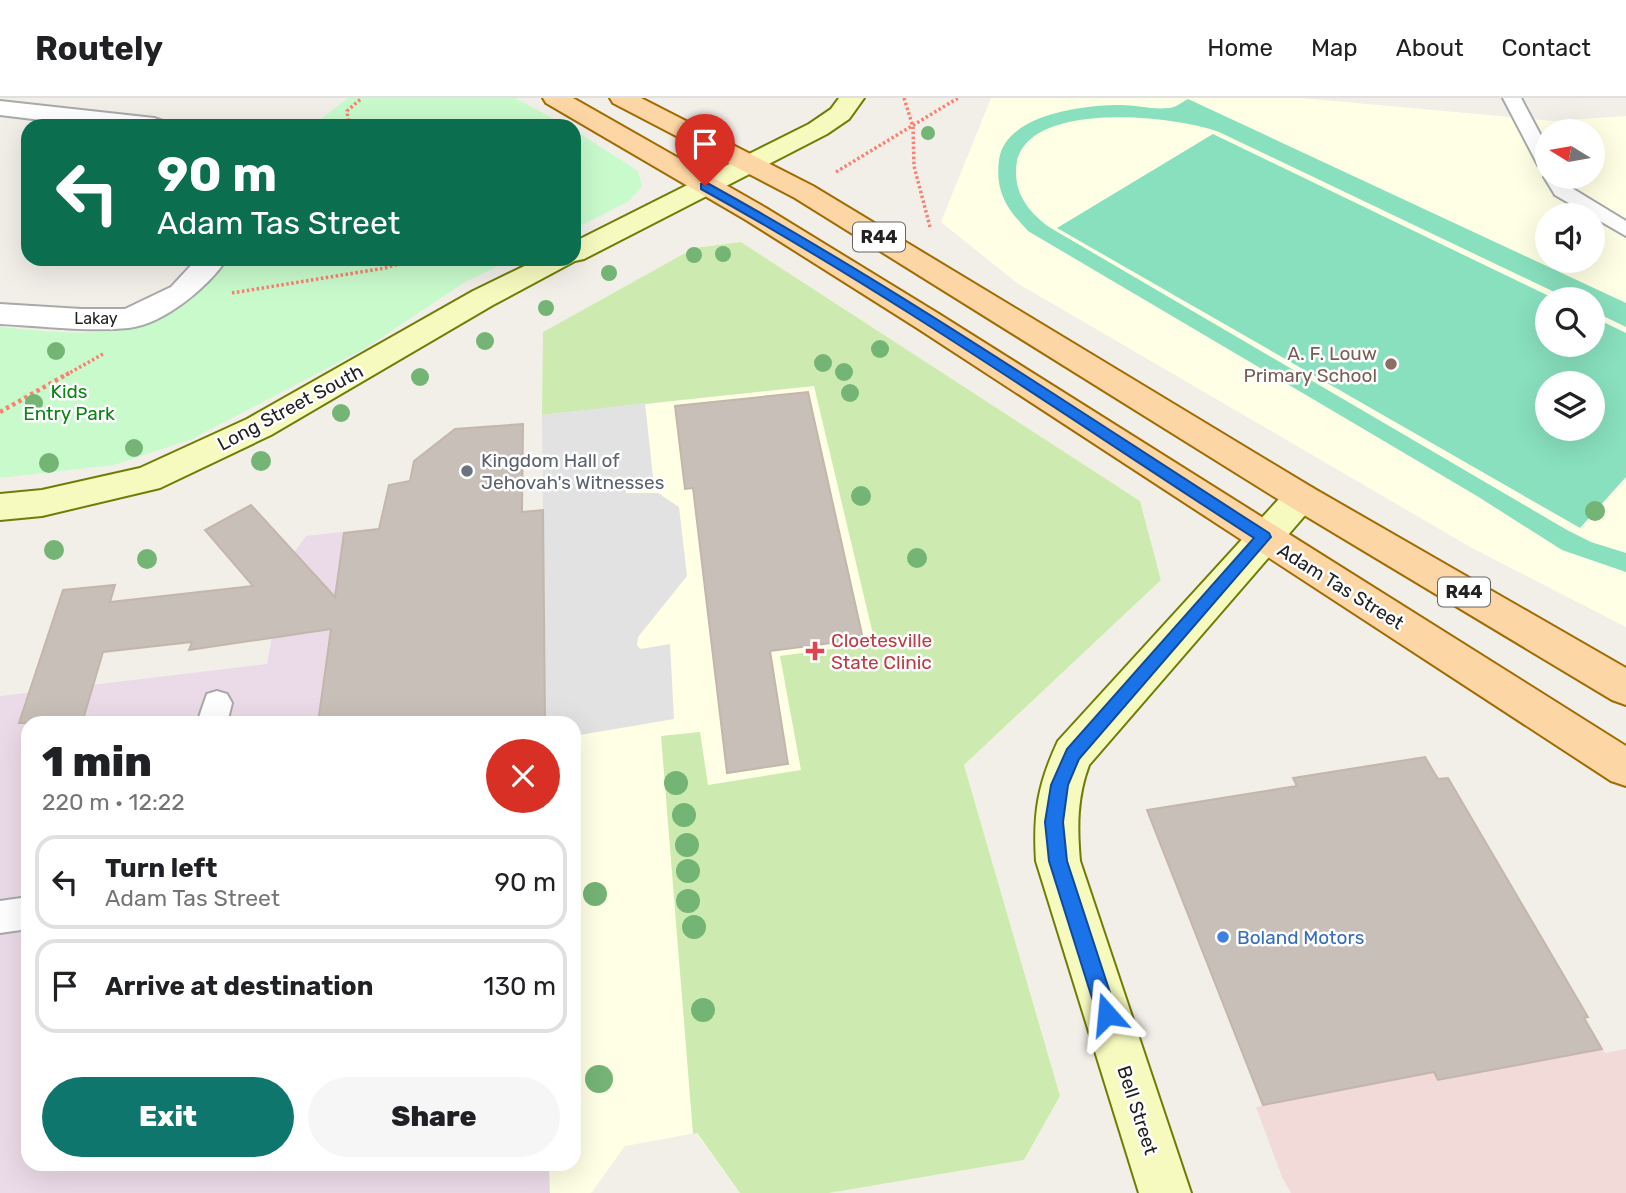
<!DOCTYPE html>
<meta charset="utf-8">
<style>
:root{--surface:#fff;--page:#f6f6f6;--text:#202124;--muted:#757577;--line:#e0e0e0;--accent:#0f766e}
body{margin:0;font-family:Rubik,sans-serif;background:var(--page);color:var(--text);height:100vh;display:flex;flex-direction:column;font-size:26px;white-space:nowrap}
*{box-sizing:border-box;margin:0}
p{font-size:23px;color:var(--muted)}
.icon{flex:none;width:38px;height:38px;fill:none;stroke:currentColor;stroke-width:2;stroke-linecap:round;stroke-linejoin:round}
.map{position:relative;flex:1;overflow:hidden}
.details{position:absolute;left:21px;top:618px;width:560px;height:455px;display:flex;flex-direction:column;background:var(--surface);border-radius:21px;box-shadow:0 7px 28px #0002}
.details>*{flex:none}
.top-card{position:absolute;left:21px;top:21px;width:560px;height:147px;border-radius:21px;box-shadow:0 7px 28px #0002;background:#0b6e4f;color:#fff;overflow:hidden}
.needle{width:46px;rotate:281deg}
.fabs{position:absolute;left:1535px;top:21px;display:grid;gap:14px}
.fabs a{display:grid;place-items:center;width:70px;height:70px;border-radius:50%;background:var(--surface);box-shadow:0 7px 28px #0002;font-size:35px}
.pin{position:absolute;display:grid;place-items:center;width:60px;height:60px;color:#fff;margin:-72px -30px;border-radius:50% 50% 50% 0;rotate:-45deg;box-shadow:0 0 7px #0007}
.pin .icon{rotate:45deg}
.me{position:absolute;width:77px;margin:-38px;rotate:342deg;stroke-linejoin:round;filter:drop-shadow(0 0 5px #0008)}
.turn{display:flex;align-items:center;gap:24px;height:147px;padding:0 21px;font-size:32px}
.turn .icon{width:91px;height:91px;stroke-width:2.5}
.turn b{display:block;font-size:49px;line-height:60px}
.round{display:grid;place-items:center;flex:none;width:74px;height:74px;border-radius:37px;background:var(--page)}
.overview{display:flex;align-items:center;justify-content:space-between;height:119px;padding:0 21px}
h1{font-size:42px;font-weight:800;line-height:52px}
.primary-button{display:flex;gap:14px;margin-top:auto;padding:14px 21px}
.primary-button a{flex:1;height:80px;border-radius:42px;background:var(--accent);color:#fff;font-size:28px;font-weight:800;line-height:80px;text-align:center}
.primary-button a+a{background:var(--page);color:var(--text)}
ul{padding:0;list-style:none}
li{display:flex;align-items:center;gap:21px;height:94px;margin:0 14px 10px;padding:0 7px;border:4px solid var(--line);border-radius:21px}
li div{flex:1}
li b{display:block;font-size:26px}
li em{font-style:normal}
header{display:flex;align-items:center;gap:42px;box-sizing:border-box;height:98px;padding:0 35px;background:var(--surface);border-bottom:2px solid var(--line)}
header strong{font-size:33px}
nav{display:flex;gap:38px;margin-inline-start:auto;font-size:24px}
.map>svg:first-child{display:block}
.commercial{fill:#f2dad9}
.industrial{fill:#ebdbe8}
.education{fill:#ffffe5;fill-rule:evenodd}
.grass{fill:#cdebb0}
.park{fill:#c8facc}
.pitch{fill:#88e0be;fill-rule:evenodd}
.parking{fill:#e2e2e2}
.building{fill:#c7bfb8;stroke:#c4b6ab;stroke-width:2}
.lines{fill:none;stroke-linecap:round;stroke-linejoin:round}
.lane-casing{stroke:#a9a9a9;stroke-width:4}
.street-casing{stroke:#a9a9a9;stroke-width:4}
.secondary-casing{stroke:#707d05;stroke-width:4}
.primary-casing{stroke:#a06b00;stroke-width:4}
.path-far1{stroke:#fa8072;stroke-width:3.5;stroke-dasharray:2.5 2.5;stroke-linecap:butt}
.path{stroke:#fa8072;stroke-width:4.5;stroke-dasharray:3.5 3.5;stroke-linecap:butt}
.lane{fill:#fff;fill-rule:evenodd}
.street{fill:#fff;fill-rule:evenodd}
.secondary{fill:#f7fabf;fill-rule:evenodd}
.primary{fill:#fcd6a4;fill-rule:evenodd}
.tree{fill:#74b475}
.route{fill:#1a73e8;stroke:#114b97;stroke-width:2}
.education-dot{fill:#8d6e63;stroke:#fff;stroke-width:2.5}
.worship-dot{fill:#6b7280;stroke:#fff;stroke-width:2.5}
.health-dot{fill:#e0444e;stroke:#fff;stroke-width:2.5}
.shop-dot{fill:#3f7fe0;stroke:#fff;stroke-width:2.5}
.labels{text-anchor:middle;stroke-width:5;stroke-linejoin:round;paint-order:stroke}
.far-street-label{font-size:16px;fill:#222;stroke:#fff}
.shield{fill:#fff;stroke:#646464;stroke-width:2}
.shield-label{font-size:18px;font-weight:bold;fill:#222}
.education-label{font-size:19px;fill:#785e54;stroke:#fff;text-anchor:end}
.park-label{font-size:19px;fill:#0c8416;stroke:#fff}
.street-label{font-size:19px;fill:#222;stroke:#fff}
.worship-label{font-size:19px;fill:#5b616d;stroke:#fff;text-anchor:start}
.health-label{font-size:19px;fill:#be3a42;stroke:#fff;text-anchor:start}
.shop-label{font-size:19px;fill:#366cbe;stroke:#fff;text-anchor:start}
</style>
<header>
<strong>Routely</strong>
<nav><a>Home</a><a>Map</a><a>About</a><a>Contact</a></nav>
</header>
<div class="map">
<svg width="1626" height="1095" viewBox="0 0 1626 1095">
<rect width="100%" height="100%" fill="#f2efe9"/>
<path class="commercial" d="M1602 951 1605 955 1626 951V1095H1291L1282 1079 1256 1009 1529 956 1534 964Z"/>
<path class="industrial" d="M543 412 545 625H28V1066H549L550 1095H0V598L267 566 285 467 306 438Z"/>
<path class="education" d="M991 0H1301L1553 23 1626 18V529L1472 450 1017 185 941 124ZM1547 33H1592V79H1547ZM1547 117H1592V163H1547ZM1547 201H1592V247H1547ZM1547 285H1592V331H1547Z
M741 144 1140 403 1161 482 964 667 1060 998 1024 1062 829 1095H740L696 1035 625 1048 591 1095H550L549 1066H574V625H545L543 234 694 150Z"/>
<path class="grass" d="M741 144 1140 403 1161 482 964 667 1060 998 1024 1062 829 1095H740L697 1035 693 1036 661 638 700 634 708 687 801 672 780 558 875 545 814 288 542 317 543 234 694 150Z"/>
<path class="park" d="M348 0H515L567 28H312Z
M574 32 638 73 642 88 629 103 574 131Z
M231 161H513L465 184 366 250 192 341 114 367 0 380V229C104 239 156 245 231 161Z"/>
<path class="pitch" d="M1188 1 1626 205V229L1593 213 1592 201H1569L1219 34C1176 17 1017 0 1016 72 1015 97 1030 115 1049 129L1567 432 1591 444 1626 455V474L1562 452 1477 398 1028 133C1007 111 995 94 999 62 1005 16 1084 7 1121 7 1136 7 1153 12 1169 10 1175 10 1182 4 1188 1Z
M1213 36 1555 201H1547V247H1592L1593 219 1626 235V379L1580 430 1057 130ZM1547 285H1592V331H1547Z"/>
<path class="parking" d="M645 305 653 379 626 383V395H658L679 409 687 478 638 539 637 547 640 551 670 546 674 621 574 638V625H545L542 317Z"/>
<path class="building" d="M808 294 863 541 770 553 788 666 727 675 693 390 685 391 675 308Z
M523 326 522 414 543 412 545 625H318L331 531 189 552 192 544 103 554 82 625H19L63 492 115 487 110 504 253 488 205 432 251 407 335 499 344 435 379 431 389 387 410 383 414 363 455 331Z
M1425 659 1438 681 1448 680 1588 919 1584 920 1602 951 1438 982 1434 974 1263 1007 1147 712 1297 688 1293 680Z"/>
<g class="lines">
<defs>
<path id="lane" d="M1503 0H1521L1547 49V73L1538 67Z
M1547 75V79H1563L1570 89 1626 123V138L1555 97 1544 79Z
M217 593 227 596 232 605 227 625H197L207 596Z
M28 799V831L0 835V803Z"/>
<path id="street" d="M0 3 154 20 163 23 167 28H90L0 17Z
M197 161H227C208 189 164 226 129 230 86 234 42 228 0 226V206L81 211H125L171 189Z"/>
<path id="secondary" d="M839 0H864L849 21 827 36 584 161 575 163 493 207 271 337 160 390 42 418 0 422V396L42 392 140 370 247 321 473 193 539 161H574V144L809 26 831 11Z
M1301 386 1313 390 1318 399 1313 408 1089 667C1077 699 1077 729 1080 763L1191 1095H1139L1036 763C1033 715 1038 686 1058 643L1289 390Z"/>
<path id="primary" d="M543 0H573L766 110 939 216 1626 648V688L1611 683 917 230 746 122 546 5Z
M610 0H641L813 88 1313 390 1626 570V607L1612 602 1289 408 795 100 613 5Z"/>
</defs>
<use href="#lane" class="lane-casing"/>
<use href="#street" class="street-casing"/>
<use href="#secondary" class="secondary-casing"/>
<use href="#primary" class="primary-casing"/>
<path class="path-far1" d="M904 0 913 29 914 68 930 129
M349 28 347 13 362 0
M836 74 958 0
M232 195 385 170 416 161
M66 277 103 256"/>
<path class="path" d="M0 314 69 275"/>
<use href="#lane" class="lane"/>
<use href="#street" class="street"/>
<use href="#secondary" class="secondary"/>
<use href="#primary" class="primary"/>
</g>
<g class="tree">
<circle cx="928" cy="35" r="7"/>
<circle cx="723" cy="156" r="8"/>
<circle cx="694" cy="157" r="8"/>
<circle cx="609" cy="175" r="8"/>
<circle cx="546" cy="210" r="8"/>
<circle cx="485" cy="243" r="9"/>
<circle cx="880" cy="251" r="9"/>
<circle cx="56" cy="253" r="9"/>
<circle cx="823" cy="265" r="9"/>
<circle cx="844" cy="274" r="9"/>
<circle cx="420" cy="279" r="9"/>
<circle cx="850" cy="295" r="9"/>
<circle cx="34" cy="305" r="9"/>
<circle cx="341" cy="315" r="9"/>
<circle cx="134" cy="350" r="9"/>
<circle cx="261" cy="363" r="10"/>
<circle cx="49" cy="365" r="10"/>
<circle cx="861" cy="398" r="10"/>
<circle cx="1595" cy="413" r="10"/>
<circle cx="54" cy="452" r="10"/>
<circle cx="917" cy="460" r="10"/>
<circle cx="147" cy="461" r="10"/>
<circle cx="676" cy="685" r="12"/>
<circle cx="684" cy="717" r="12"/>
<circle cx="687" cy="747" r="12"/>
<circle cx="688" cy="773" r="12"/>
<circle cx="595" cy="796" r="12"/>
<circle cx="688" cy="803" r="12"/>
<circle cx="694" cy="829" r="12"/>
<circle cx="703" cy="912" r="12"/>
<circle cx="599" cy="981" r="14"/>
</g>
<path class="route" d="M701 86H709C901 192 1084 317 1269 435L1271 439 1079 661 1068 687 1063 724 1067 763 1117 916 1114 923 1107 926 1100 923 1097 916 1049 763 1045 724 1051 687 1067 651 1254 440C1071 322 891 196 701 91Z"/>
<circle class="education-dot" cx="1391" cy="266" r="7"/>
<circle class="worship-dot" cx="467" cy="373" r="7"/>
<path class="health-dot" d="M811.5 542.5h7v7h7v7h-7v7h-7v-7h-7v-7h7z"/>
<circle class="shop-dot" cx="1223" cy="839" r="7"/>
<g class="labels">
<g class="far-street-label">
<text x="96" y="226">Lakay</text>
</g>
<g class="shield">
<rect x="853" y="124.5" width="52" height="29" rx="5"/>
<rect x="1438" y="479.5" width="52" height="29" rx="5"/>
</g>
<g class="shield-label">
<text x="879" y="145">R44</text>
<text x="1464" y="500">R44</text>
</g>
<g class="education-label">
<text x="1377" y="262">A. F. Louw<tspan x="1377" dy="22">Primary School</tspan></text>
</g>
<g class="park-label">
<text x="69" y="300">Kids<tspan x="69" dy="22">Entry Park</tspan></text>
</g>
<g class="street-label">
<text transform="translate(290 309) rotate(-28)" y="7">Long Street South</text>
<text transform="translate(1341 488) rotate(32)" y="7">Adam Tas Street</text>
<text transform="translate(1138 1012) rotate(72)" y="7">Bell Street</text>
</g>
<g class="worship-label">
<text x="481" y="369">Kingdom Hall of<tspan x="481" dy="22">Jehovah's Witnesses</tspan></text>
</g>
<g class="health-label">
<text x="831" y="549">Cloetesville<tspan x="831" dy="22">State Clinic</tspan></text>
</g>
<g class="shop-label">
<text x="1237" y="846">Boland Motors</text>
</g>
</g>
</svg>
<div class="fabs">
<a><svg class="needle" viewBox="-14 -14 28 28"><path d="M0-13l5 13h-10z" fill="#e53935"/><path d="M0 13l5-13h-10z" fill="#757577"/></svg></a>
<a><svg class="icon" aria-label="sound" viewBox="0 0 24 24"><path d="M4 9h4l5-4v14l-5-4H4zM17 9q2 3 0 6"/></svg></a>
<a><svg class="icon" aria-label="search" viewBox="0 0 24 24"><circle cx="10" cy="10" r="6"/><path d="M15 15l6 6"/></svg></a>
<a><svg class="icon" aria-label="layers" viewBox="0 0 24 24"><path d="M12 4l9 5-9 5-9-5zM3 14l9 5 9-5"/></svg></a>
</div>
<div class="pin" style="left:705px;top:88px;background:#d93025"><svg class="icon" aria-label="arrive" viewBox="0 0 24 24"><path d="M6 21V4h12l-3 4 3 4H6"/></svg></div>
<svg class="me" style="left:1107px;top:916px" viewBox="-20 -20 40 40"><path d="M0-17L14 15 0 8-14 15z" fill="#1a73e8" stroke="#fff" stroke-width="4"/></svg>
<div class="top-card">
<div class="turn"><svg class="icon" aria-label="left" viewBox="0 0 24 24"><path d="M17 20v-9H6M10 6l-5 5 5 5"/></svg><div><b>90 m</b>Adam Tas Street</div></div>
</div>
<section class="details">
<div class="overview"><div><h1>1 min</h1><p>220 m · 12:22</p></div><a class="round" style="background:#d93025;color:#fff"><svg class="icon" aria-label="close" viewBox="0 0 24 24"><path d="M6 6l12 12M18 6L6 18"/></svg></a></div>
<ul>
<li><svg class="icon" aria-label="left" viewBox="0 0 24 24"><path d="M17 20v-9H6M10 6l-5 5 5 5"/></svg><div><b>Turn left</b><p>Adam Tas Street</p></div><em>90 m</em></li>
<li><svg class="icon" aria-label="arrive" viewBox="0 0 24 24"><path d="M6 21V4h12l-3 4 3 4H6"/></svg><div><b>Arrive at destination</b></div><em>130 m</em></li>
</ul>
<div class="primary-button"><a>Exit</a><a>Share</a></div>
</section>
</div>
